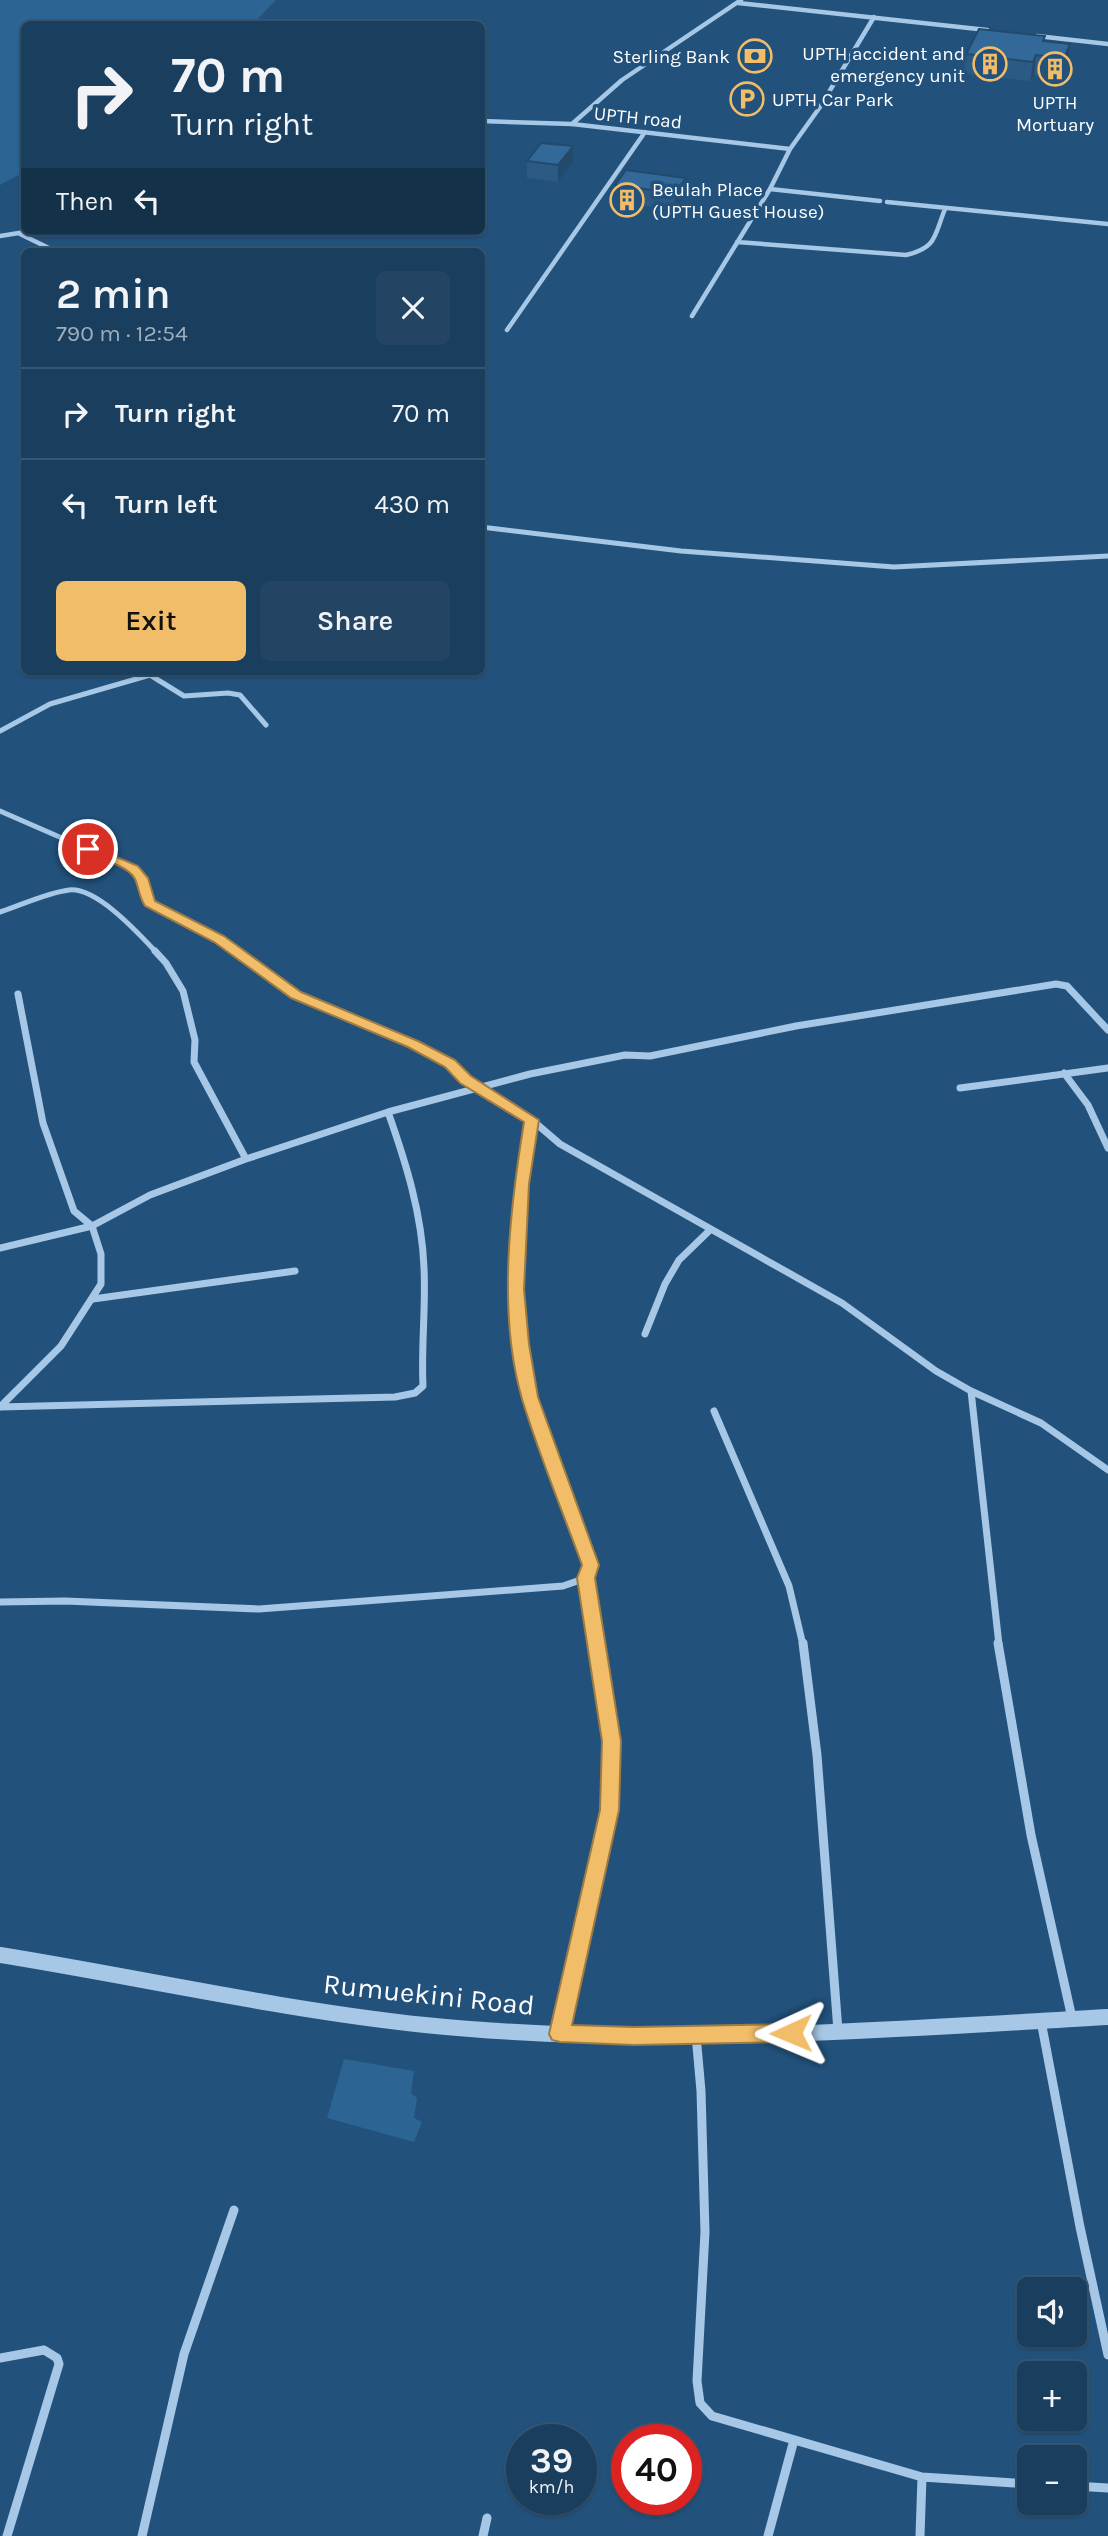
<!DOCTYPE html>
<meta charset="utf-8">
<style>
:root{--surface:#1a3e5d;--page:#234563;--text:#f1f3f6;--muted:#9faebc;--line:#385772;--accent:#f1bd68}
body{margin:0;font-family:Karla,sans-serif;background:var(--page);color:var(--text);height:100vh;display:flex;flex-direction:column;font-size:26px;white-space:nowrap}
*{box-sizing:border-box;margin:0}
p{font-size:23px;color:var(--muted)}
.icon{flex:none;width:38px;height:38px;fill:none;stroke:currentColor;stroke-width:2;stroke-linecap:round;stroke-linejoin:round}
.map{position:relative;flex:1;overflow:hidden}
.sheet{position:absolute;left:21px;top:248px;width:464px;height:427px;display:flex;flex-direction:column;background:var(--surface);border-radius:10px;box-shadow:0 2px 5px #0004,0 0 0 2px var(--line)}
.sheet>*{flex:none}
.hud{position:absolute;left:21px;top:21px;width:464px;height:214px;border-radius:10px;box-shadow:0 2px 5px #0004,0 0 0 2px var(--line);background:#1a3e5d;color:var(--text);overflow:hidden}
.controls{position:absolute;left:1017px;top:2277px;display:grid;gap:14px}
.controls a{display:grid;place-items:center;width:70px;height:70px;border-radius:10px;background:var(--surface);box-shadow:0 2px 5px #0004,0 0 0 2px var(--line);font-size:35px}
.speed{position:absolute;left:506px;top:2424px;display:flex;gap:14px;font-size:35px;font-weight:700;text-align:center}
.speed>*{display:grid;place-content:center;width:91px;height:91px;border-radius:50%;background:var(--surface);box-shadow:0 2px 5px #0004,0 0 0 2px var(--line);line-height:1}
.speed small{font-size:18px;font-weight:400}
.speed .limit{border:10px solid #d22;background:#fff;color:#111}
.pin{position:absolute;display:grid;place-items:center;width:60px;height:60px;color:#fff;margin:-30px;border:4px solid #fff;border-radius:50%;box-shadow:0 2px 7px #0007}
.me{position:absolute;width:77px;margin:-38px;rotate:269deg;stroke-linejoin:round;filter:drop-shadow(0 0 5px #0008)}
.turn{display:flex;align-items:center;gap:24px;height:147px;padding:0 35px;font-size:32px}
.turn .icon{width:91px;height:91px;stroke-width:2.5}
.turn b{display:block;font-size:49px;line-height:60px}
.then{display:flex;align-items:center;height:66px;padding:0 35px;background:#0003;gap:14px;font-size:26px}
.round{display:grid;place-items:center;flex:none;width:74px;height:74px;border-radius:10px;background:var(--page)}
.head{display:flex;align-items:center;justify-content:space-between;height:119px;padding:0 35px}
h1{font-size:42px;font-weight:600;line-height:52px}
.action{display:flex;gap:14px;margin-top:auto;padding:14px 35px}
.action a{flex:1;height:80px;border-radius:10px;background:var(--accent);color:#111;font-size:28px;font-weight:600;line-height:80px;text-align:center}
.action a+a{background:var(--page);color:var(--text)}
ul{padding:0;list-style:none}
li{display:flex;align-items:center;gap:21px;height:91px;padding:0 35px;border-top:2px solid var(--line)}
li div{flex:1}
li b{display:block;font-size:26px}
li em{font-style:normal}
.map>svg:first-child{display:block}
.green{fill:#2c6494}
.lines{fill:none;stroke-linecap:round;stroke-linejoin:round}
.minor-far3{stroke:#a6c8e6;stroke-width:4.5}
.minor-far2{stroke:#a6c8e6;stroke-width:5}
.minor-far1{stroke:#a6c8e6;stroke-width:7}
.minor{stroke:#a6c8e6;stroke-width:9}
.tertiary{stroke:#a6c8e6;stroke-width:16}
.wall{fill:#2b5a84}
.shaded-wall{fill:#234a6b}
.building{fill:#326999;stroke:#234a6b;stroke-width:2}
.route{fill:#f1bd68;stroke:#9d7b44;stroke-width:2}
.labels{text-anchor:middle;stroke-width:7;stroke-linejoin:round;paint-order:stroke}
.far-poi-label{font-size:19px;fill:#fff;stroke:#22527c;text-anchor:end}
.far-street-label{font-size:19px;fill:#fff;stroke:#22527c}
.near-street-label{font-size:28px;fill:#fff;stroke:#22527c}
</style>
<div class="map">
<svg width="1108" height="2536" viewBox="0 0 1108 2536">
<rect width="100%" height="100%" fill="#22527c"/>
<path class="green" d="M0 0H276L253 24H24V172L0 185Z
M344 2059 414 2071 411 2093 417 2098 414 2118 422 2122 414 2142 327 2118Z"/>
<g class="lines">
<path class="minor-far3" d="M738 3 987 30
M1037 36 1108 44
M481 121 572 124 790 149
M572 124 622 80 741 0
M770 189 880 201
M887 202 1108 224
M20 234 57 252
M0 236 31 231
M737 242 906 255C937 248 934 236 945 209
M692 316 770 189 790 149 820 107 874 17
M507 330 645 132"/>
<path class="minor-far2" d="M481 527 681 551 894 567 1108 556
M0 731 50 704 150 675 184 696 228 693 240 695 266 725
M0 811 133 869 141 878 150 903 219 939 238 953
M0 912C22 905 46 893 69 890 97 887 139 934 157 953"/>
<path class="minor-far1" d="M155 951 166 963 183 991 195 1040 194 1062 246 1159
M236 951 296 995 413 1044 450 1064 465 1079 532 1120 560 1144 842 1303 936 1371 971 1391 1041 1423 1108 1470
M1064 1073 1088 1105 1108 1148
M960 1088 1108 1068
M532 1120 521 1184 516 1289 520 1344 530 1397 591 1565 586 1578 597 1645
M0 1248 92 1226 150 1195 246 1159 388 1112 530 1074 625 1055 650 1056 796 1026 1056 984 1067 986 1108 1030
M93 1299 295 1271
M645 1334 665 1284 679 1260 710 1230
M971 1391 999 1645
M0 1407 395 1397 415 1393 423 1386C421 1347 426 1307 424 1268 422 1214 406 1163 388 1112
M0 1407 61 1346 101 1284V1254L92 1226 74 1211 43 1123 18 994
M714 1411 789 1586 803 1645
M0 1602 65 1601 259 1609 563 1586 586 1578"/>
<path class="minor" d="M803 1643 817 1755 838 2031
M998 1643 1031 1835 1072 2018
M1041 2021 1080 2227 1108 2355
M560 2033 610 1810 612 1741 596 1643
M696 2035 701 2091 705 2232 697 2381 700 2403 712 2416 922 2477 1029 2484
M0 2358 44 2350 57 2358 59 2364 7 2536
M1074 2486 1108 2488
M142 2536 184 2354 234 2210
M483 2536 487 2518
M768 2536 794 2440
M920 2536 922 2477"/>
<path class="tertiary" d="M0 1955C142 1978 283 2010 425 2025 652 2048 881 2030 1108 2017"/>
</g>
<path class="wall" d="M1044 41 1070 44 1068 63 1061 78 1034 75 1030 81 964 74 966 54Z
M527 161 573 162 558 182 527 178Z
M686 178 685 195 674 210 615 202V185Z"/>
<path class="shaded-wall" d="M1070 44 1068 63 1061 78 1064 58Z
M1036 55 1034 75 1030 81 1033 62Z
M573 146V162L558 182V165Z
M686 178 685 195 674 210 675 193Z"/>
<path class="building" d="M979 29 1045 36 1043 41 1070 44 1064 58 1036 55 1033 62 966 54Z
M541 143 573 146 558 165 527 161Z
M626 170 686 178 675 193 615 185Z"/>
<path class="route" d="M88 845 138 866 148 878 155 901 224 936 301 992 418 1041 455 1060 471 1076 539 1120 529 1184 524 1289 529 1344 538 1397 599 1565 595 1578 621 1741 619 1810 572 2025 634 2027 791 2024 798 2027 801 2033 798 2039 791 2042 634 2045 560 2042 552 2040 549 2034 600 1810 602 1741 577 1578 582 1565C562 1510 539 1455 522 1399 497 1313 510 1208 524 1122L460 1083 445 1067 408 1047 291 998 214 942 145 906C139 897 139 888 135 879 128 865 97 858 83 852V846Z"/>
<defs>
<symbol id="bank-ring" viewBox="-11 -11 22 22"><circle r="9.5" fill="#22527c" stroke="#f1bd68" stroke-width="1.5"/><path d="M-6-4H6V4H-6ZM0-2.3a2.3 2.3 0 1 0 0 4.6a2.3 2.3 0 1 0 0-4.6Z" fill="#f1bd68"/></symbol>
<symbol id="building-ring" viewBox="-11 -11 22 22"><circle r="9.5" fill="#22527c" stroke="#f1bd68" stroke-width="1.5"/><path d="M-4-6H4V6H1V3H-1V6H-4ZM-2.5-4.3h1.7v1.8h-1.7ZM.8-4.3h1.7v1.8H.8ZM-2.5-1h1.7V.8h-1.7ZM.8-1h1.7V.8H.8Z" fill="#f1bd68"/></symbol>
<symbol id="parking-ring" viewBox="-11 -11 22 22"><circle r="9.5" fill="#22527c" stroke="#f1bd68" stroke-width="1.5"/><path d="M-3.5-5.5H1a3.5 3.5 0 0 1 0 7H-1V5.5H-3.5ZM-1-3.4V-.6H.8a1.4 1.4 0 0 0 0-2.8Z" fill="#f1bd68"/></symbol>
</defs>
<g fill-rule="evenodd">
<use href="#bank-ring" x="736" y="37" width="38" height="38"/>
<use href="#building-ring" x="971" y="45" width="38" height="38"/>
<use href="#building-ring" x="1036" y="50" width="38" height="38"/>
<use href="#parking-ring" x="728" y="80" width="38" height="38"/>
<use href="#building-ring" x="608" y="181" width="38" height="38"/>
</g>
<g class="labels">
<g class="far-poi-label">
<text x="965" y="60">UPTH accident and<tspan x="965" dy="22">emergency unit</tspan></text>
<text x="730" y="63">Sterling Bank</text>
<text x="772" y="106" text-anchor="start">UPTH Car Park</text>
<text x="1055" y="109" text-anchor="middle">UPTH<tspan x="1055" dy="22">Mortuary</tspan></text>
<text x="652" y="196" text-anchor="start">Beulah Place<tspan x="652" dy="22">(UPTH Guest House)</tspan></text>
</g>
<g class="far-street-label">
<text transform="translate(638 117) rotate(6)" y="7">UPTH road</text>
</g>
<g class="near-street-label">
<text transform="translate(429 1994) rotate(6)" y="10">Rumuekini Road</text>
</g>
</g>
</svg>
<div class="controls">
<a><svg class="icon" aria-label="sound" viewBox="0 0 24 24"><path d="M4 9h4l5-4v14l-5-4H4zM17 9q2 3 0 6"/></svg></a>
<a>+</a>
<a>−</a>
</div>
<div class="speed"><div>39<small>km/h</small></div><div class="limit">40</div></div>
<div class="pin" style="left:88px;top:849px;background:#d93025"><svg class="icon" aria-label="arrive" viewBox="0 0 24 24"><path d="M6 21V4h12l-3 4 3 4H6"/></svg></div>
<svg class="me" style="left:791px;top:2033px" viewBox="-20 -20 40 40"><path d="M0-17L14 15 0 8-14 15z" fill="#f1bd68" stroke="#fff" stroke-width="4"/></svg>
<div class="hud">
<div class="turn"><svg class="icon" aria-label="right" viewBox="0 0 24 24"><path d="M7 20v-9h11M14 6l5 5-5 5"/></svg><div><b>70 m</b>Turn right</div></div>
<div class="then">Then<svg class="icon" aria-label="left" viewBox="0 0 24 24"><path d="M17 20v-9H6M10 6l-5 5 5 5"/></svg></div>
</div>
<section class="sheet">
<div class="head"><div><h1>2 min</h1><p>790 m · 12:54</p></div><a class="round"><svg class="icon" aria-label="close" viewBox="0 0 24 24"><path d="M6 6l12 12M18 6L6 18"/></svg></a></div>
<ul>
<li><svg class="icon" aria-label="right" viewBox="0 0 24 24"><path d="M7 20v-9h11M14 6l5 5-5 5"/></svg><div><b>Turn right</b></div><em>70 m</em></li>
<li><svg class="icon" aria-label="left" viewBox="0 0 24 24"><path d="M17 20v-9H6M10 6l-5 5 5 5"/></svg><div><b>Turn left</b></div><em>430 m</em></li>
</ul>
<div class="action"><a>Exit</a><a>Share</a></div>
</section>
</div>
